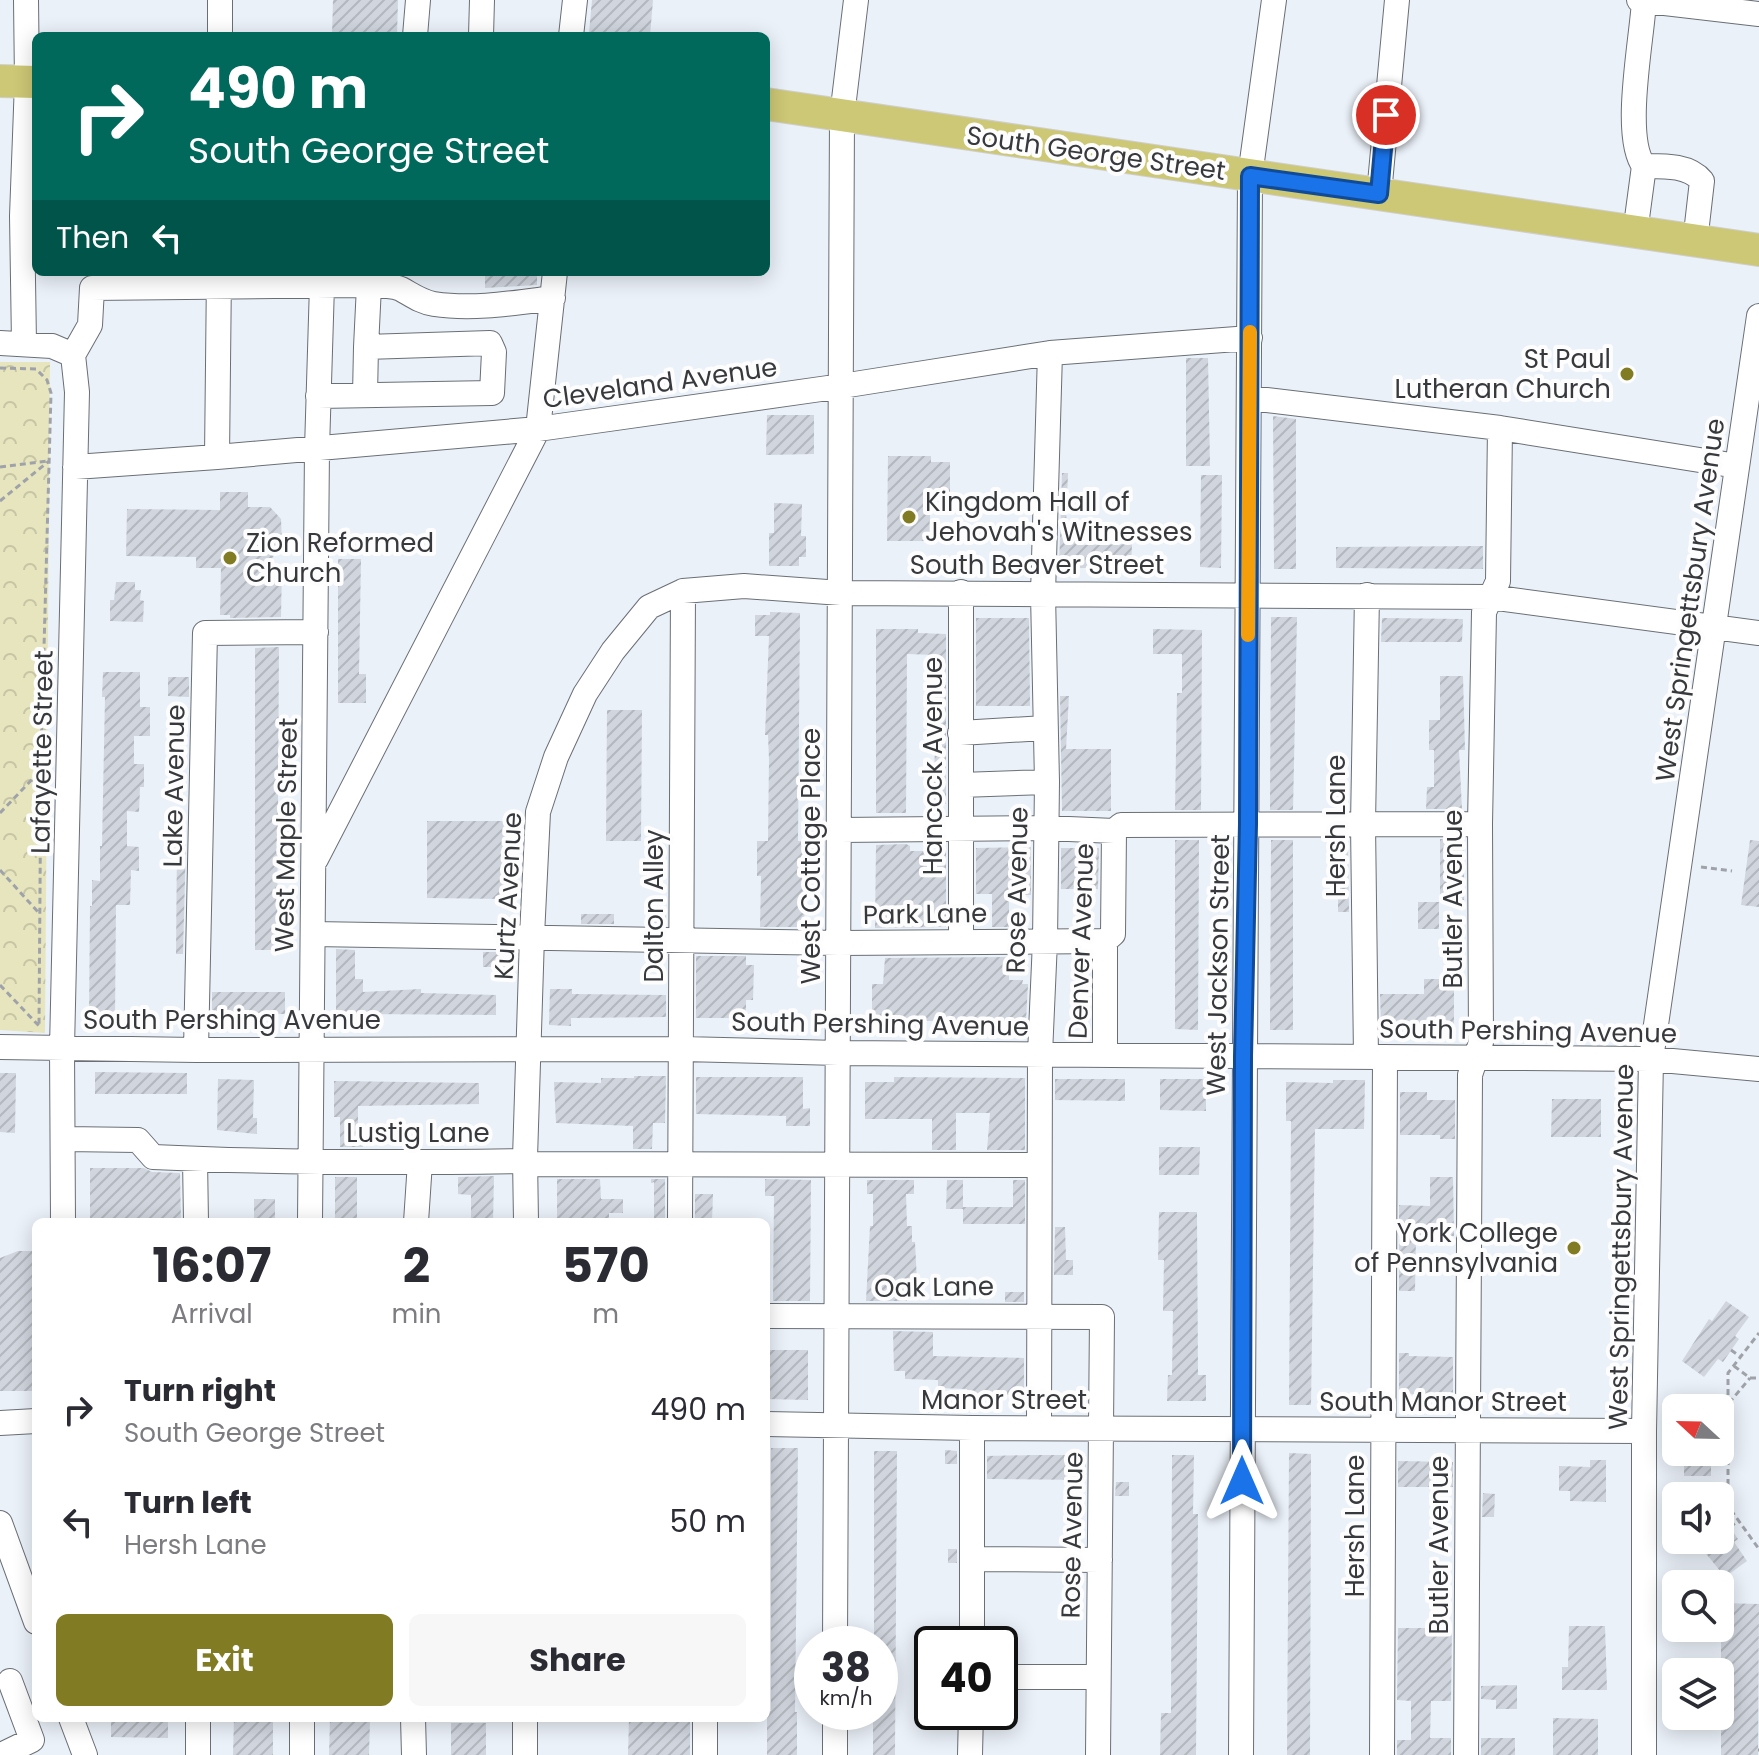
<!DOCTYPE html>
<style>
:root{--surface:#fff;--page:#f7f7f7;--text:#2b2b33;--muted:#7c7c81;--accent:#817c23}
body{margin:0;font-family:Poppins,sans-serif;background:var(--page);color:var(--text);height:100vh;display:flex;flex-direction:column;font-size:30px;white-space:nowrap}
*{box-sizing:border-box;margin:0}
p{font-size:26px;color:var(--muted)}
.icon{flex:none;width:44px;height:44px;fill:none;stroke:currentColor;stroke-width:2;stroke-linecap:round;stroke-linejoin:round}
.map{position:relative;flex:1;overflow:hidden}
.side{position:absolute;left:32px;top:1218px;width:738px;height:504px;display:flex;flex-direction:column;background:var(--surface);border-radius:12px;box-shadow:0 4px 20px #0003}
.side>*{flex:none}
.guide{position:absolute;left:32px;top:32px;width:738px;height:244px;border-radius:12px;box-shadow:0 4px 20px #0003;background:#00695c;color:#fff;overflow:hidden}
.needle{width:52px;rotate:292deg}
.buttons{position:absolute;left:1662px;top:1394px;display:grid;gap:16px}
.buttons a{display:grid;place-items:center;width:72px;height:72px;border-radius:12px;background:var(--surface);box-shadow:0 4px 20px #0003;font-size:40px}
.speed{position:absolute;left:794px;top:1626px;display:flex;gap:16px;font-size:40px;font-weight:700;text-align:center}
.speed>*{display:grid;place-content:center;width:104px;height:104px;border-radius:50%;background:var(--surface);box-shadow:0 4px 20px #0003;line-height:1}
.speed small{font-size:20px;font-weight:400}
.speed .limit{border:4px solid #111;border-radius:12px;background:#fff;color:#111}
.pin{position:absolute;display:grid;place-items:center;width:68px;height:68px;color:#fff;margin:-34px;border:4px solid #fff;border-radius:50%;box-shadow:0 2px 8px #0007}
.me{position:absolute;width:88px;margin:-44px;rotate:0deg;stroke-linejoin:round;filter:drop-shadow(0 0 6px #0008)}
.turn{display:flex;align-items:center;gap:28px;height:168px;padding:0 24px;font-size:36px}
.turn .icon{width:104px;height:104px;stroke-width:2.5}
.turn b{display:block;font-size:56px;line-height:68px}
.then{display:flex;align-items:center;height:76px;padding:0 24px;background:#0003;gap:16px;font-size:30px}
.eta{display:flex;justify-content:space-evenly;align-items:center;height:136px;text-align:center}
.eta b{font-size:48px;font-weight:700;line-height:56px}
.cta{display:flex;gap:16px;margin-top:auto;padding:16px 24px}
.cta a{flex:1;height:92px;border-radius:12px;background:var(--accent);color:#fff;font-size:32px;font-weight:700;line-height:92px;text-align:center}
.cta a+a{background:var(--page);color:var(--text)}
ul{padding:0;list-style:none}
li{display:flex;align-items:center;gap:24px;height:112px;padding:0 24px}
li div{flex:1}
li b{display:block;font-size:30px}
li em{font-style:normal}
.map>svg:first-child{display:block}
.forest{fill:url(#forest-crowns)}
.building{fill:url(#building-hatch)}
.lines{fill:none;stroke-linecap:round;stroke-linejoin:round}
.minor-casing{stroke:#6a6f76;stroke-width:26}
.major-casing{stroke:#cfcfd0;stroke-width:34}
.path{stroke:#9fa3a9;stroke-width:3;stroke-dasharray:6 4;stroke-linecap:butt}
.minor{stroke:#fff;stroke-width:24}
.major{stroke:#cdc876;stroke-width:32}
.route-casing{stroke:#114b97;stroke-width:20}
.route{stroke:#1a73e8;stroke-width:14}
.slow{stroke:#f59e0b;stroke-width:14}
.poi-dot{fill:#817c23;stroke:#fdfdfd;stroke-width:3}
.labels{text-anchor:middle;stroke-width:8;stroke-linejoin:round;paint-order:stroke}
.street-label{font-size:26px;fill:#37393c;stroke:#fdfdfd}
.poi-label{font-size:26px;fill:#37393c;stroke:#fdfdfd;text-anchor:end}
</style>
<div class="map">
<svg width="1759" height="1755" viewBox="0 0 1759 1755">
<defs>
<pattern id="forest-crowns" width="20" height="18" patternUnits="userSpaceOnUse" patternTransform="scale(2)"><rect width="20" height="18" fill="#e6e5be"/><path d="M2 6a3 3 0 1 1 6 0M12 15a3 3 0 1 1 6 0" fill="none" stroke="#c6c5a4"/></pattern>
<pattern id="building-hatch" width="6" height="6" patternUnits="userSpaceOnUse" patternTransform="scale(2)"><rect width="6" height="6" fill="#d0d5de"/><path d="M-1 1l2-2M0 6l6-6M5 7l2-2" fill="none" stroke="#b3b8bf"/></pattern>
</defs>
<rect width="100%" height="100%" fill="#ebf1f9"/>
<path class="forest" d="M0 362H50L45 1033 0 1030Z"/>
<path class="building" d="M333 0H398L397 36H332Z
M592 0H653L650 36H601V34L589 33Z
M485 272H537V285L485 288Z
M1186 358H1208L1210 466H1186Z
M767 415H814V454L766 455Z
M1273 416 1296 419V569H1274Z
M888 456H931V462H950V493H930V541H887Z
M1062 473H1068L1066 528H1081V545L1132 544 1131 568H1059Z
M1201 475H1222L1221 568 1200 567Z
M220 492H248V507H270L281 519 282 542 268 566H282L281 617 230 618V615H220L221 568H196V557L126 556 127 509 220 510Z
M774 503 802 504 801 536H806V557H799V566H769V533H774Z
M1483 546V569L1336 568V547Z
M338 559H361L359 674H366V703H338Z
M116 582H135V590H141L140 600 144 601 143 622 110 621V600H114Z
M770 612 800 613 798 841H807L804 927H760L761 876H757V841H768L769 760 768 735H765L769 636H755V615H770Z
M1271 617H1297L1293 810H1270Z
M976 618H1029L1030 706H976Z
M1382 618 1463 619 1462 642H1381Z
M876 629H918V633L946 634V804H934L936 655 907 654 906 813H876Z
M1153 629 1202 630 1201 810H1175L1177 693H1182V654H1153Z
M279 647 277 950H255V648Z
M103 672H140V707H150V736H134V764H144V787H140L139 812 127 811V846L139 847V871L131 870 130 905H116L115 1018H89L90 906H92V880L100 881V846H102L105 697H102Z
M1440 676H1463L1465 750H1459L1462 809H1426L1427 787H1434V750H1429V720H1440Z
M168 677H189V697L168 696Z
M1060 696H1069L1066 749H1111V811H1062Z
M607 710H642L641 841H606Z
M427 821H506V899L427 898Z
M1440 839H1464V900H1440Z
M1175 840H1199L1198 1030 1175 1029Z
M1271 840H1293V1030H1270Z
M1750 840 1759 841V907L1741 905Z
M177 841 186 842 183 954H176Z
M906 844 910 846V851H946V927L875 928 876 845Z
M1338 846H1348L1349 912H1338Z
M1031 847V895H1009V927H992V894H976V848Z
M1061 848H1099L1098 889H1061Z
M1418 902H1439V929H1418Z
M655 910H666V925H654Z
M581 914H614V924H581Z
M336 949 355 950V979H363V992L421 989V993L496 995V1015L363 1014V1024L336 1023Z
M483 952H505V967H483Z
M696 956H746V965H754L753 1000H746V1018H696Z
M1009 957V980H1023L1022 984H1028L1026 1021H872V984H883L885 958Z
M1424 979H1454V1032L1424 1031V1025H1381L1380 994H1424Z
M550 989H572V994L666 995V1017L571 1018V1026L549 1025Z
M212 992H285V1014L212 1013Z
M95 1072 187 1073V1094H95Z
M0 1073H16L15 1133 0 1132Z
M634 1076H666L665 1123H653L652 1149H633V1126L556 1123 554 1082 601 1083V1078H634Z
M696 1077H803V1109L810 1108V1126H786V1116L696 1114Z
M894 1077 1025 1078V1150H987L990 1113H956V1150H932V1119H865V1082H894Z
M218 1079 254 1080 253 1118H257V1134L217 1130Z
M1055 1079H1125V1101L1055 1100Z
M1160 1079H1206V1111L1160 1110Z
M1333 1080H1365L1364 1129H1315L1311 1405H1289L1291 1121H1286V1082L1333 1083Z
M334 1081 479 1083V1104L358 1106V1134H363V1147H340V1117H334Z
M1400 1092H1427V1100H1455V1139H1440V1135H1400Z
M1552 1099H1601V1137H1551Z
M1159 1147H1200L1199 1175H1159Z
M90 1168H144L152 1172 180 1173 181 1222H90Z
M494 1176 493 1222H471V1195L458 1194V1177Z
M335 1177H357V1221H335Z
M1430 1177H1453L1454 1236 1416 1235 1415 1291H1399V1205L1430 1206Z
M557 1179H600L601 1199H623V1213H609V1222H557Z
M651 1179H665V1222H654V1182L651 1183Z
M765 1179 811 1180 810 1301H773L774 1196H765Z
M867 1180H914V1194H906L907 1226H912V1242H915L917 1282H911V1286H907V1301H866L870 1226H873V1194H867Z
M947 1180H963V1209H946Z
M1013 1180H1025V1224H963V1207H1013Z
M695 1194H713L712 1222H695Z
M254 1199H275V1222H254Z
M1159 1212H1197L1198 1375H1206V1401H1167L1168 1375H1172L1173 1311H1163L1164 1260H1158Z
M1055 1227H1065L1066 1260H1073V1275H1054Z
M18 1251H36V1391H0V1258Z
M1005 1292H1024V1302H1005Z
M1726 1301 1749 1317 1735 1336 1739 1339 1723 1362 1718 1359 1704 1377 1682 1361 1709 1319 1712 1321Z
M893 1331 933 1332V1356L1024 1358V1395H967V1389L938 1388V1380L905 1379V1371H894Z
M766 1350H808V1400L766 1399Z
M1399 1353H1409V1356L1453 1357V1395L1399 1394Z
M771 1448H798L795 1712H797V1755H767V1711H771Z
M945 1450 957 1451V1464H945Z
M874 1451H897L895 1755H873V1712H880V1644H874Z
M1684 1452H1711V1476H1684Z
M1289 1453 1311 1454 1310 1755H1287Z
M1035 1455H1086V1480L987 1479V1456Z
M1172 1455H1194L1193 1514H1198L1196 1755H1160L1161 1713H1171Z
M1590 1460H1606V1502L1570 1501V1491H1559V1466L1590 1467Z
M1398 1461 1453 1462V1487H1398Z
M1116 1482H1129V1496H1115Z
M1483 1493 1495 1494 1494 1517H1482Z
M1720 1513 1738 1539 1734 1542 1747 1561 1725 1577 1695 1540H1720Z
M948 1549H957V1563H948Z
M1721 1603 1759 1604 1758 1755H1721Z
M1569 1626H1605L1607 1690H1562V1667H1568Z
M1398 1628H1452L1451 1701H1431L1430 1738H1451V1755H1397V1740H1411V1701L1397 1700Z
M1517 1685V1709H1496V1700L1481 1699V1686Z
M111 1718H168V1738L111 1737Z
M234 1718H273V1755H233Z
M330 1718H370L369 1755H329Z
M629 1718H690V1755H628Z
M1553 1718 1598 1719V1755H1553Z
M451 1723H486V1755H451Z
M1481 1738H1515V1755H1481Z"/>
<g class="lines">
<defs>
<path id="minor" d="M1639 0 1759 14
M220 36V0
M415 36 418 0
M481 36 482 0
M571 36 575 0
M1644 166C1664 166 1689 165 1702 181L1695 242
M1379 194 1397 0
M1635 233 1644 166C1622 137 1642 39 1644 1
M0 343 52 346 73 355
M24 343 22 216 27 82 26 0
M365 395 366 347
M318 396 492 393 494 352 490 343 366 347 369 286
M1250 398 1500 428 1737 466
M217 457 219 272
M75 467 217 457 538 429 842 386 1050 353 1250 338
M960 733 1045 728
M961 785 1047 782
M840 830 1046 828 1114 831 1121 825 1480 824
M316 859 538 429 555 272
M313 934 839 943 1105 941
M961 940V592
M0 1047 196 1050 683 1049 838 1053 1651 1059 1759 1069
M196 1050 205 633 316 632
M1105 1055V941L1113 934 1114 831
M1366 1057 1363 824 1367 595
M65 1139 138 1140 153 1157C277 1163 401 1163 525 1161
M195 1159 196 1222
M525 1164 1039 1165
M63 1222 62 1048 77 392 73 355 90 325 92 288 357 285C370 286 389 284 401 289 412 295 421 302 434 304 473 310 514 303 553 298
M310 1222 317 449 322 285
M416 1222 420 1162
M526 1222 525 1158 532 936 538 812 556 757 585 694 613 651 649 607 683 591 744 586 841 593 1490 597 1759 633
M680 1222 683 591
M766 1316 1102 1317 1098 1755
M0 1423 36 1421
M766 1424 972 1428 1644 1431
M1039 1427 1040 1054 1045 941 1047 782 1043 594 1050 353
M972 1428V1644
M0 1523 36 1622
M972 1559 1100 1560
M835 1644 842 116 856 0
M1000 1677H1098
M71 1718 85 1755
M413 1718 414 1755
M1 1755 32 1740 10 1681
M198 1755V1718
M302 1755V1718
M525 1755V1718
M705 1755V1718
M835 1755V1712
M970 1755 971 1712
M1241 1755 1250 176 1274 0
M1382 1755 1385 1057
M1466 1755 1470 1075 1481 1042 1480 824 1484 612 1498 581 1500 428
M1644 1755V1431L1651 1059 1759 316"/>
<path id="major" d="M0 81 36 82
M766 104 1759 250"/>
</defs>
<use href="#minor" class="minor-casing"/>
<use href="#major" class="major-casing"/>
<path class="path" d="M0 368 36 369 47 380 51 393 41 757 39 1025
M0 467 48 461
M0 501 49 461
M0 813 41 770
M1701 867 1732 871
M0 870 38 912
M0 985 39 1026
M1731 1350 1741 1357
M1734 1366 1750 1378H1759
M1729 1403 1750 1378
M1664 1491H1728V1373L1759 1333
M1717 1491 1728 1506
M1728 1491V1506L1759 1549
M1730 1527 1739 1520
M1758 1750H1759"/>
<use href="#minor" class="minor"/>
<use href="#major" class="major"/>
</g>
<g class="lines">
<defs>
<path id="route" d="M1242 1481 1243 1056 1248 824 1250 176 1379 194 1386 115"/>
</defs>
<use href="#route" class="route-casing"/>
<use href="#route" class="route"/>
<path class="slow" d="M1248 635 1250 332"/>
</g>
<g class="poi-dot">
<circle cx="1627" cy="374" r="8"/>
<circle cx="909" cy="517" r="8"/>
<circle cx="230" cy="558" r="8"/>
<circle cx="1574" cy="1248" r="8"/>
</g>
<g class="labels">
<g class="street-label">
<text transform="translate(1096 153) rotate(8)" y="9">South George Street</text>
<text transform="translate(660 383) rotate(-8)" y="9">Cleveland Avenue</text>
<text x="1037" y="574">South Beaver Street</text>
<text transform="translate(1690 600) rotate(-82)" y="9">West Springettsbury Avenue</text>
<text transform="translate(42 752) rotate(-89)" y="9">Lafayette Street</text>
<text transform="translate(933 766) rotate(-90)" y="9">Hancock Avenue</text>
<text transform="translate(174 786) rotate(-89)" y="9">Lake Avenue</text>
<text transform="translate(1336 826) rotate(-90)" y="9">Hersh Lane</text>
<text transform="translate(286 835) rotate(-89)" y="9">West Maple Street</text>
<text transform="translate(811 856) rotate(-90)" y="9">West Cottage Place</text>
<text transform="translate(1017 890) rotate(-89)" y="9">Rose Avenue</text>
<text transform="translate(508 896) rotate(-87)" y="9">Kurtz Avenue</text>
<text transform="translate(1453 899) rotate(-90)" y="9">Butler Avenue</text>
<text transform="translate(654 906) rotate(-90)" y="9">Dalton Alley</text>
<text transform="translate(925 914) rotate(-1)" y="9">Park Lane</text>
<text transform="translate(1081 941) rotate(-88)" y="9">Denver Avenue</text>
<text transform="translate(1218 965) rotate(-89)" y="9">West Jackson Street</text>
<text x="232" y="1029">South Pershing Avenue</text>
<text transform="translate(880 1024) rotate(1)" y="9">South Pershing Avenue</text>
<text transform="translate(1528 1031) rotate(1)" y="9">South Pershing Avenue</text>
<text x="418" y="1142">Lustig Lane</text>
<text transform="translate(1621 1247) rotate(-89)" y="9">West Springettsbury Avenue</text>
<text transform="translate(934 1287) rotate(-1)" y="9">Oak Lane</text>
<text x="1004" y="1409">Manor Street</text>
<text x="1443" y="1411">South Manor Street</text>
<text transform="translate(1355 1526) rotate(-90)" y="9">Hersh Lane</text>
<text transform="translate(1072 1535) rotate(-89)" y="9">Rose Avenue</text>
<text transform="translate(1439 1545) rotate(-90)" y="9">Butler Avenue</text>
</g>
<g class="poi-label">
<text x="1611" y="368">St Paul<tspan x="1611" dy="30">Lutheran Church</tspan></text>
<text x="925" y="511" text-anchor="start">Kingdom Hall of<tspan x="925" dy="30">Jehovah's Witnesses</tspan></text>
<text x="246" y="552" text-anchor="start">Zion Reformed<tspan x="246" dy="30">Church</tspan></text>
<text x="1558" y="1242">York College<tspan x="1558" dy="30">of Pennsylvania</tspan></text>
</g>
</g>
</svg>
<div class="buttons">
<a><svg class="needle" viewBox="-14 -14 28 28"><path d="M0-13l5 13h-10z" fill="#e53935"/><path d="M0 13l5-13h-10z" fill="#7c7c81"/></svg></a>
<a><svg class="icon" aria-label="sound" viewBox="0 0 24 24"><path d="M4 9h4l5-4v14l-5-4H4zM17 9q2 3 0 6"/></svg></a>
<a><svg class="icon" aria-label="search" viewBox="0 0 24 24"><circle cx="10" cy="10" r="6"/><path d="M15 15l6 6"/></svg></a>
<a><svg class="icon" aria-label="layers" viewBox="0 0 24 24"><path d="M12 4l9 5-9 5-9-5zM3 14l9 5 9-5"/></svg></a>
</div>
<div class="speed"><div>38<small>km/h</small></div><div class="limit">40</div></div>
<div class="pin" style="left:1386px;top:115px;background:#d93025"><svg class="icon" aria-label="arrive" viewBox="0 0 24 24"><path d="M6 21V4h12l-3 4 3 4H6"/></svg></div>
<svg class="me" style="left:1242px;top:1481px" viewBox="-20 -20 40 40"><path d="M0-17L14 15 0 8-14 15z" fill="#1a73e8" stroke="#fff" stroke-width="4"/></svg>
<div class="guide">
<div class="turn"><svg class="icon" aria-label="right" viewBox="0 0 24 24"><path d="M7 20v-9h11M14 6l5 5-5 5"/></svg><div><b>490 m</b>South George Street</div></div>
<div class="then">Then<svg class="icon" aria-label="left" viewBox="0 0 24 24"><path d="M17 20v-9H6M10 6l-5 5 5 5"/></svg></div>
</div>
<section class="side">
<div class="eta">
<div><b>16:07</b><p>Arrival</p></div>
<div><b>2</b><p>min</p></div>
<div><b>570</b><p>m</p></div>
</div>
<ul>
<li><svg class="icon" aria-label="right" viewBox="0 0 24 24"><path d="M7 20v-9h11M14 6l5 5-5 5"/></svg><div><b>Turn right</b><p>South George Street</p></div><em>490 m</em></li>
<li><svg class="icon" aria-label="left" viewBox="0 0 24 24"><path d="M17 20v-9H6M10 6l-5 5 5 5"/></svg><div><b>Turn left</b><p>Hersh Lane</p></div><em>50 m</em></li>
</ul>
<div class="cta"><a>Exit</a><a>Share</a></div>
</section>
</div>
